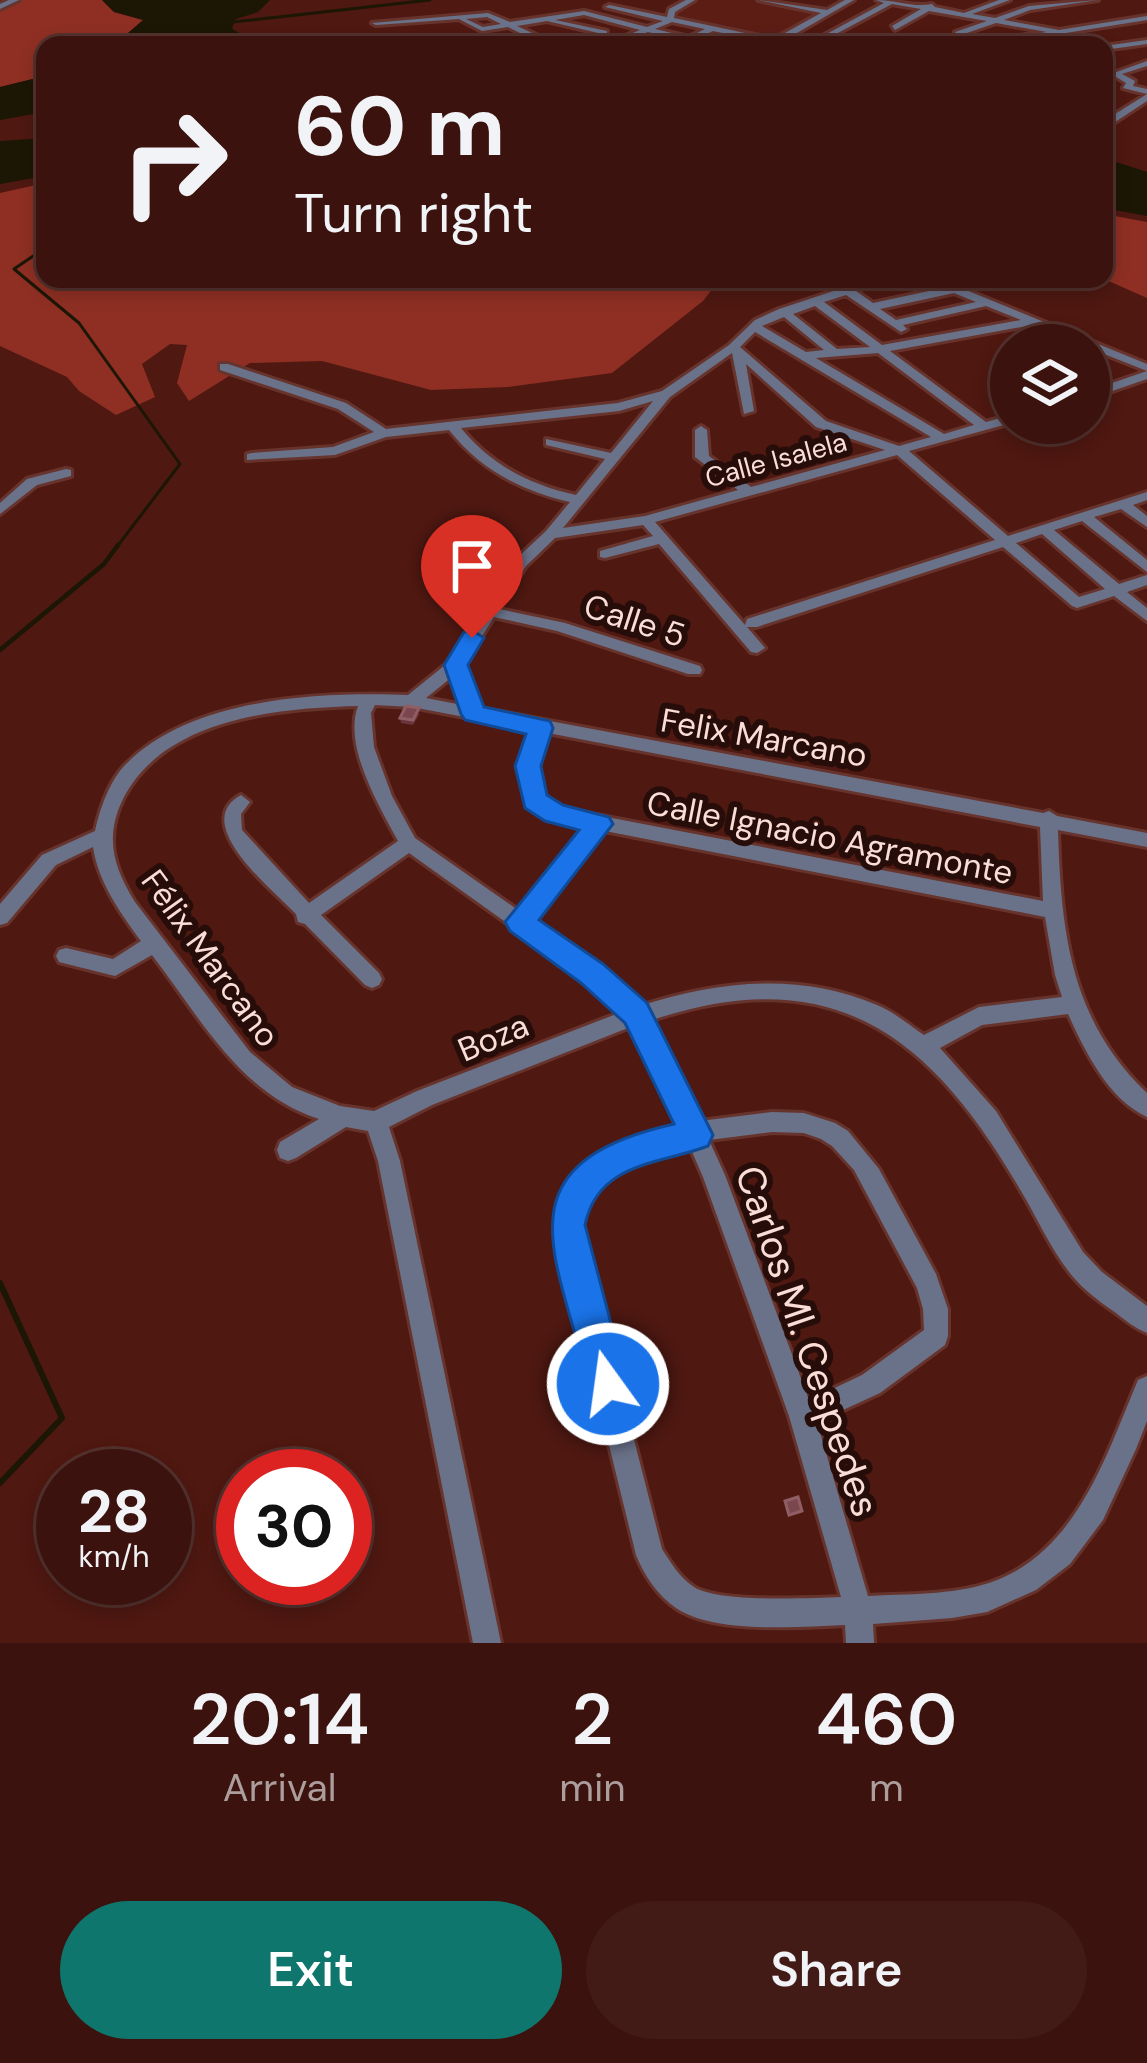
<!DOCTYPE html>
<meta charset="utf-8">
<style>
:root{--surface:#3b120d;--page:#421b16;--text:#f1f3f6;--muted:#ac9e9d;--line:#54322e;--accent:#0f766e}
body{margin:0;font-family:"DM Sans",sans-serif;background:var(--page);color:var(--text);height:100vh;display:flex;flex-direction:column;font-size:45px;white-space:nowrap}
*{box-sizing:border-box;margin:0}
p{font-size:39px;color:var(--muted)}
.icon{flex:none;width:66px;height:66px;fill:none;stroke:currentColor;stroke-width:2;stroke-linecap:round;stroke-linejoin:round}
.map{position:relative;height:1643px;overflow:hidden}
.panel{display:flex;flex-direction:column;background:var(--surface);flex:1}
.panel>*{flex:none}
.top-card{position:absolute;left:36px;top:36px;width:1077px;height:252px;border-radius:24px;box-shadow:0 6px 18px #0003,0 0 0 3px var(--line);background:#3b120d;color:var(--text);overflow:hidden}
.fabs{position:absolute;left:990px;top:324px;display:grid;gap:24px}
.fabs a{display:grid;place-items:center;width:120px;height:120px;border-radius:50%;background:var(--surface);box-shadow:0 6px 18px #0003,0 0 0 3px var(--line);font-size:60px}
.speed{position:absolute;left:36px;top:1449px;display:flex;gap:24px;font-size:60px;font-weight:700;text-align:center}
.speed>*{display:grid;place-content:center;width:156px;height:156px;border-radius:50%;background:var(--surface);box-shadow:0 6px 18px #0003,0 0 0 3px var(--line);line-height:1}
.speed small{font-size:30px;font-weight:400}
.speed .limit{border:18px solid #d22;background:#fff;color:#111}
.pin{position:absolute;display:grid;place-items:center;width:102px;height:102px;color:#fff;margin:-123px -51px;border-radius:50% 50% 50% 0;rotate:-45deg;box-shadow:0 0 12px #0007}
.pin .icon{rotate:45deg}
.me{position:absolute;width:132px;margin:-66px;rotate:346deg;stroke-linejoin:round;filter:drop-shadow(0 0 9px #0008)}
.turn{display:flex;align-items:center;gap:42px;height:252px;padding:0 60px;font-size:54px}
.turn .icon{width:156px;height:156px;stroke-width:2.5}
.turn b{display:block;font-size:84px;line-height:102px}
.eta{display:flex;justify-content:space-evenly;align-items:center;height:204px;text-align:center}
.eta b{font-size:72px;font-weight:600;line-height:84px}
.primary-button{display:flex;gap:24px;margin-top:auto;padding:24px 60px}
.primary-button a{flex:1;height:138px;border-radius:72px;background:var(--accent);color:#fff;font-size:48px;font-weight:600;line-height:138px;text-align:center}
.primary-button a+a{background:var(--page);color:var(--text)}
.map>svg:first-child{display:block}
.built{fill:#5c1d15}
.green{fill:#8f2f23}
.water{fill:#1c1605}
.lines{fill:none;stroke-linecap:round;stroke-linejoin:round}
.stream-far2{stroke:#1c1605;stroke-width:3}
.stream-far1{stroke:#1c1605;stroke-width:4.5}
.stream{stroke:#1c1605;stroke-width:6}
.street-casing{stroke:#67342d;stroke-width:6}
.street{fill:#6a728a;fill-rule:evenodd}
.wall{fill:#6c343e}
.building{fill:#7b464e;stroke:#8f5e64;stroke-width:3}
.route{fill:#1a73e8;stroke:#114b97;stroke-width:3}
.labels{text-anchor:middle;stroke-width:12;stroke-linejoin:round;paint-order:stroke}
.far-street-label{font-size:27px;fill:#faddd7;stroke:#260d0a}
.street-label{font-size:33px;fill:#faddd7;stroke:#260d0a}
.near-street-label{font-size:39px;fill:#faddd7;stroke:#260d0a}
</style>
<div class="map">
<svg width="1147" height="1643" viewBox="0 0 1147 1643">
<rect width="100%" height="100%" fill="#4f1811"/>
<path class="built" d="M695 0H755L821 12 772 40 673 20 679 8Z"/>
<path class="green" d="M21 0H102L114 12 144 20 114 45H45V76L0 87V8Z
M45 183V279H720L703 301 612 373 508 387 431 390 322 361 250 363 189 401 177 383 187 345 170 344 142 364 155 397 116 415 79 391 67 377 0 346V193Z
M1104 214 1147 222V298L1104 279Z"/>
<path class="water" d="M102 0H270L258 12 236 19 232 28C245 41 266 30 281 44L114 45 143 20 114 12Z
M45 76V112L0 120V87Z
M45 138V176L0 184V141Z
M1104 158 1147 172V216L1104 208Z"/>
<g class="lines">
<path class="stream-far2" d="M233 22 430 0
M45 248 14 269 79 323 180 464 116 548"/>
<path class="stream-far1" d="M0 650 104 564 118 545"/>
<path class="stream" d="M0 1283 62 1418 0 1483"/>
<defs>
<path id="street" d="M9 0H19L0 9V4Z
M686 0H695L675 12 674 18 774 39 821 13 758 0 827 10 845 0H854L783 41 795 45 775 44 713 31 690 42 648 32 614 45H603L640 30 584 15 555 20 607 31V35L547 21 517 26 543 38 572 45 538 42 508 27 482 31 459 19 376 25 372 23 488 13 510 22 584 11 647 27 663 21 605 7 609 5 667 17 669 9ZM487 17 501 24 483 27 466 19ZM672 22 705 29 689 37 655 29Z
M876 0C895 0 914 8 932 4L935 7 964 13 999 0H1010L972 14 995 18 1029 6 1098 0 1030 10 1004 20 1059 30 1147 16V20L1016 41 1013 37 1047 32 996 23 958 36 955 32 987 21 929 11 895 30 892 26 921 9 892 4 836 34 879 45 830 37 816 45H806L884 3Z
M1147 40V44L1104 50V46Z
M1147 61V66L1122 74 1135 81 1133 86 1147 89V101L1109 126H1104V121L1147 94 1123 88 1126 83 1111 74Z
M870 279H885L856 291 873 303 943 288 925 279H939L1147 364V379L1089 399V391L1147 371 1089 348V345H1081L1032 325 890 351 986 422 1011 415V423L909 451 1008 536 1147 492V500L1133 505 1147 516V527L1121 509 1094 517 1147 560V572L1082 521 1054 530 1119 584 1147 575V585L1127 592 1147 608V621L1114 596 1077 608 1072 606 1003 547 757 627H747L765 648 757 653 751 652 659 544 605 558 600 557V551L653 536 643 525 555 538 526 566 499 609 565 623 700 666 702 670 700 674H688L557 631 494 617 464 665 480 708 1043 813 1049 811 1057 816 1147 833V847L1058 830C1061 931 1070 1020 1147 1093V1117C1108 1099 1085 1051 1068 1014L982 1025 940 1048 996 1111 1083 1252 1102 1272 1147 1306V1333C1135 1328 1126 1321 1116 1313 1106 1306 1096 1299 1087 1291 1057 1265 1041 1224 1021 1191 932 1037 835 959 652 1020L700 1121 772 1112 804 1113 835 1123 848 1131 879 1169 936 1274 948 1309V1336L945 1345 880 1393 817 1422 868 1596C907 1594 952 1595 989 1583 1076 1554 1106 1456 1138 1380L1147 1376V1421L1136 1449 1103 1520 1070 1564 1036 1590 987 1612 952 1618 873 1624 874 1643H846L845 1625C799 1627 714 1634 676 1608 658 1596 644 1575 636 1555L555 1225C557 1209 559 1192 569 1179 594 1149 644 1136 680 1126L633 1026 432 1105 389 1127 400 1161 501 1643H473L378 1161 368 1131 346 1127 296 1158 288 1161 280 1158 277 1150 280 1142 319 1119C240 1094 200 1017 152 955L115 976 59 962 56 956 59 950 66 948 113 959 141 941C121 914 98 882 93 847L56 865 7 923 0 925V904L42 855 95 831C100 808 110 780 126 764 193 697 320 692 408 695L450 661 515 560 546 531 570 502C520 490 481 470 449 430L386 437 335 455 247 460V454L252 453 333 447 374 432 338 409 220 370V364H228L346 403 386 429 618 403 662 391 729 345 755 320 779 309ZM954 293 976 302 896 320 880 309ZM846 295 901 332 907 329 903 325 986 306 1021 320 882 345 824 302ZM815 306 870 347 837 349 793 314ZM784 317 824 350 806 352 762 326ZM755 332 931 437 899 446 826 421 740 347ZM732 353 744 414 754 411 746 364 816 427 885 450 751 487 709 456 707 430 701 426 695 430V457L738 490 645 516 563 528 670 397ZM878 353 974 425 944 434 816 358ZM653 401 611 453 546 439V445L605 459 576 495C530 485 491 465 461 428L619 411ZM897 455 995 540 747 619 745 625 655 522ZM1042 534 1105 589 1079 597 1016 543ZM452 677 462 705 426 698ZM375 705 412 707 532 730C522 760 511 801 548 818 559 824 575 825 587 827L518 910 415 838 392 796 374 747 371 713ZM358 706C343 746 379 806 398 841L309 903 242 830 241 814 250 802 241 795C189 823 273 890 296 914L298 922 305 924 365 985 372 988 379 985 382 979 379 973 321 915 409 853 585 979 619 1013 417 1091 374 1111 340 1106 292 1087 250 1052 135 902C113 867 104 836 124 797 166 718 278 708 358 706ZM548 733 1040 827 1043 901 560 808C529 788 538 763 548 733ZM605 831 1045 917 1055 975 1062 997 979 1007 924 1035C909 1025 894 1012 877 1005 799 972 718 981 640 1006L599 967 533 920ZM772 1132 804 1133 821 1139 832 1146 854 1170 917 1288 923 1309 924 1330 862 1375 809 1400 725 1175 709 1140ZM689 1145 703 1177 789 1416 841 1597C808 1598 720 1603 694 1587 680 1578 671 1563 662 1549L579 1225C579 1216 579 1204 584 1196 602 1167 658 1153 689 1145Z
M66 469 71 470V476L37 485 0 514V503L27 479Z"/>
</defs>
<use href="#street" class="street-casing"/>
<use href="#street" class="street"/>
</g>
<path class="wall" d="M420 713 413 725 401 723 400 718Z"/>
<path class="building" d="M406 706 419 708 413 720 400 718Z
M798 1497 802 1511 789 1515 785 1501Z"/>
<path class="route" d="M472 630 484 638 468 665 484 707 550 721 553 728 541 766 547 795 563 805 609 817 613 824 539 920 603 964 647 1003 713 1135 708 1146C658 1165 598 1162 585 1225L627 1384 622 1398 608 1403 594 1398 589 1384C556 1253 497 1164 674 1124L625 1023 581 983 510 931 505 922 579 830 545 821 525 808 515 766 526 734 465 720 461 714 444 665 464 632Z"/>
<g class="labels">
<g class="far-street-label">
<text transform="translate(776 460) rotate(-15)" y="9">Calle Isalela</text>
</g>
<g class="street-label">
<text transform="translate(635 620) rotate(18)" y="12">Calle 5</text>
<text transform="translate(764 737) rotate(10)" y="12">Felix Marcano</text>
<text transform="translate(830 837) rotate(11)" y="12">Calle Ignacio Agramonte</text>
<text transform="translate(211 958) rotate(54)" y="12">Félix Marcano</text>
<text transform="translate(493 1037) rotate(-23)" y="12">Boza</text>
</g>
<g class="near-street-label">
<text transform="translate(808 1341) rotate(71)" y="14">Carlos Ml. Cespedes</text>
</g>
</g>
</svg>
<div class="fabs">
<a><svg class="icon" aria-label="layers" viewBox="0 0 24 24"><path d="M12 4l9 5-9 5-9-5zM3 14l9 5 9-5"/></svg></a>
</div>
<div class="speed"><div>28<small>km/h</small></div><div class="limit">30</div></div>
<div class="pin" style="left:472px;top:638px;background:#d93025"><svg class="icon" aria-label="arrive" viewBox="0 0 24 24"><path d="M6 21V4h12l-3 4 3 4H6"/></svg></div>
<svg class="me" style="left:608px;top:1384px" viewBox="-20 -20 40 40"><circle r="17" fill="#1a73e8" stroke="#fff" stroke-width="3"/><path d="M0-11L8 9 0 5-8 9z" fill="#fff"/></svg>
<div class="top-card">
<div class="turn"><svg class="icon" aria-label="right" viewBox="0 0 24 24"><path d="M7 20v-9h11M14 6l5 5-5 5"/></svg><div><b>60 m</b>Turn right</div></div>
</div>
</div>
<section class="panel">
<div class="eta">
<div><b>20:14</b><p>Arrival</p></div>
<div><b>2</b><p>min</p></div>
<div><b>460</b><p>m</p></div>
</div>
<div class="primary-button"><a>Exit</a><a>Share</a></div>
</section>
